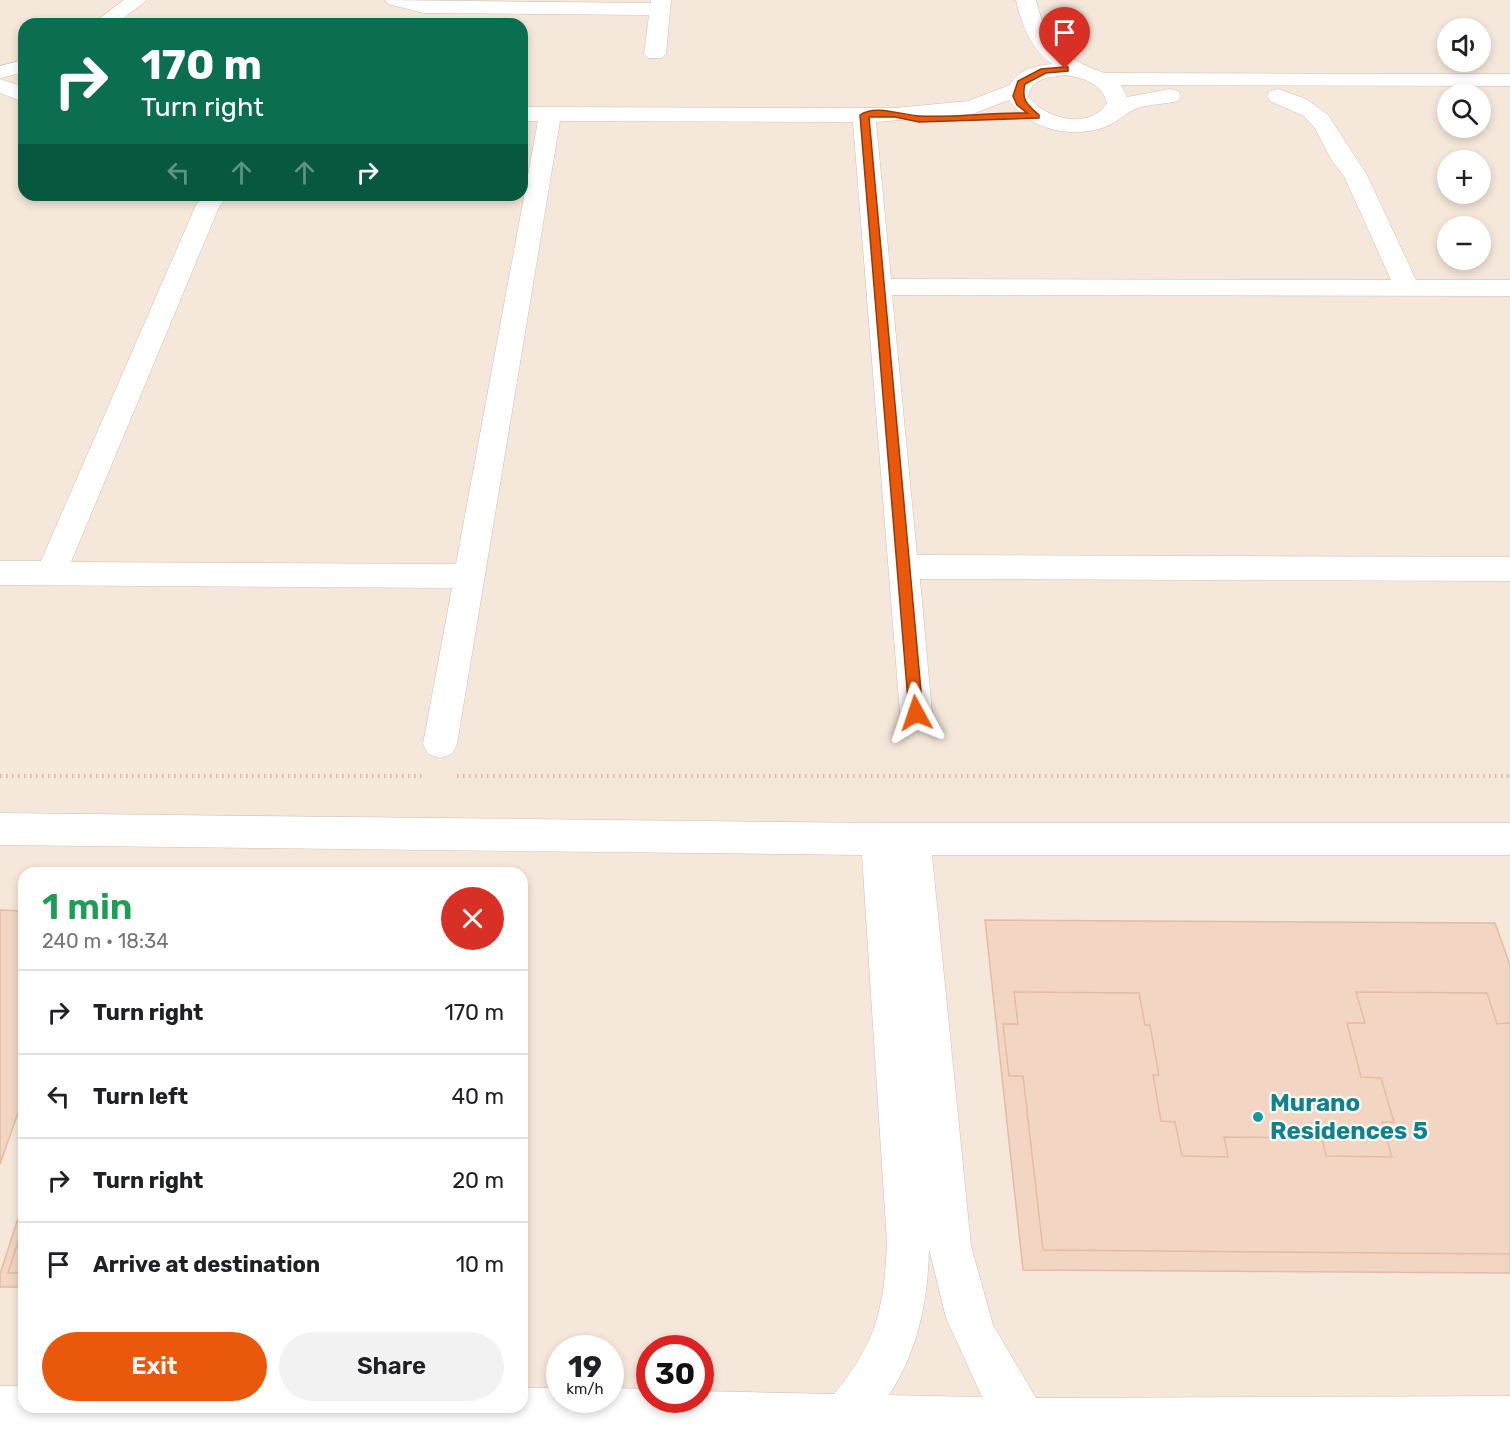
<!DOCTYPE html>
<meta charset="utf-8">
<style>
:root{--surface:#fff;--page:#f2f2f2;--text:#202124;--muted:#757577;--line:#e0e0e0;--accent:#ea580c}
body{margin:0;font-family:Rubik,sans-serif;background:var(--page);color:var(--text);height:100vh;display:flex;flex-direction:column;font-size:22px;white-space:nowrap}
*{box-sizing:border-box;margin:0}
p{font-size:20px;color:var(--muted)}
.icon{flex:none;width:33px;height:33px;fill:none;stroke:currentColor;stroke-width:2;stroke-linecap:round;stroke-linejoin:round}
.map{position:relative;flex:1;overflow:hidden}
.drawer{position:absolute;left:18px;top:867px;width:510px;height:546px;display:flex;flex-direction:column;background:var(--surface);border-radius:18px;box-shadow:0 3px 9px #0003}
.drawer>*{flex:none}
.banner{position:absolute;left:18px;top:18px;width:510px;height:183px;border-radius:18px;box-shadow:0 3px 9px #0003;background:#0b6e4f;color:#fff;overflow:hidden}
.controls{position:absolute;left:1437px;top:18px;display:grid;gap:12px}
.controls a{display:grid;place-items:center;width:54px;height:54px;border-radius:50%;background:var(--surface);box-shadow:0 3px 9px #0003;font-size:30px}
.speed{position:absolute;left:546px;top:1335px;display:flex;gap:12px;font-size:30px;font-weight:700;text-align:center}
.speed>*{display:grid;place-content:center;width:78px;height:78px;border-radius:50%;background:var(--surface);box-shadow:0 3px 9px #0003;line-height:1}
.speed small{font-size:15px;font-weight:400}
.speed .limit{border:9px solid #d22;background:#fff;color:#111}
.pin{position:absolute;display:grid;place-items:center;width:51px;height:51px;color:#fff;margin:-62px -26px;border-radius:50% 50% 50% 0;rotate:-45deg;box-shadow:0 0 6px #0007}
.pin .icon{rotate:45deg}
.me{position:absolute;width:66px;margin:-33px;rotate:355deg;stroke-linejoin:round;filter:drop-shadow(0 0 4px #0008)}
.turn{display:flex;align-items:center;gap:21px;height:126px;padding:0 24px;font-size:27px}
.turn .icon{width:78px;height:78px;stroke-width:2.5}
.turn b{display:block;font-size:42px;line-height:51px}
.lanes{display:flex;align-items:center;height:57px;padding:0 24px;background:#0003;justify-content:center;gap:30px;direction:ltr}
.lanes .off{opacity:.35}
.round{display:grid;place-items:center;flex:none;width:63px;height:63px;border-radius:32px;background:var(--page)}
.headline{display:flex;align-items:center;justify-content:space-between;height:102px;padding:0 24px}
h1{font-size:36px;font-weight:600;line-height:45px;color:#1e9e55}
.button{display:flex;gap:12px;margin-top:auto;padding:12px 24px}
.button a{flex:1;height:69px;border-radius:36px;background:var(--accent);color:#fff;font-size:24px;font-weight:600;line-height:69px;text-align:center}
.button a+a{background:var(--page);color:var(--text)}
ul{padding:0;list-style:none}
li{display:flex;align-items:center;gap:18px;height:84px;padding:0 24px;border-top:2px solid var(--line)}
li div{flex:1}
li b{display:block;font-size:22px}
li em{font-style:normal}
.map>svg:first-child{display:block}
.residential{fill:#f5e8da;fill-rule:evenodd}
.building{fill:#f3d5c3;stroke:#e6bba3;stroke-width:1.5}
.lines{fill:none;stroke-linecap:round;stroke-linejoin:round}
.street-casing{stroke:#d1beb0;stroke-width:1}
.secondary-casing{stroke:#d6c0b0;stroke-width:1}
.path{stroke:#d9b8a5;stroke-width:4;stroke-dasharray:1.5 4.5;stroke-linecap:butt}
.street{fill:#fff;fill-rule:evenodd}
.secondary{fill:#fff;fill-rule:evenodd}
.route{fill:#ea580c;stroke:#983908;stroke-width:1.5}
.culture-dot{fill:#0f9aa8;stroke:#fffaf3;stroke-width:2}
.labels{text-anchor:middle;stroke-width:4.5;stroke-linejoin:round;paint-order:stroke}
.near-culture-label{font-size:24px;font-weight:bold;fill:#0d838f;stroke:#fffaf3;text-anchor:start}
</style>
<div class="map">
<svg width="1510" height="1431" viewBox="0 0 1510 1431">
<rect width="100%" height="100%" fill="#fdf6ec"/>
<path class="residential" d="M0 0H1510V1431H0ZM24 24H522V195H24ZM1448 28H1480V62H1448ZM1448 94H1480V128H1448ZM1448 160H1480V194H1448ZM1448 226H1480V260H1448ZM24 873H522V1407H24ZM560 1348H610V1400H560ZM650 1348H700V1400H650Z"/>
<path class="building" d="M0 910 24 911V1096L0 1164Z
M985 920 1495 923 1510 965V1273L1023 1270Z
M1014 992 1139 993 1145 1025H1150L1159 1075H1153L1161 1121 1175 1122 1182 1156 1228 1157 1224 1137 1322 1138 1326 1156 1392 1157 1382 1122H1394L1381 1078 1361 1077 1347 1023H1365L1356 992 1487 993 1497 1024 1510 1023V1254L1043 1250 1023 1076H1009L1003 1024H1018Z
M24 1200V1287H0V1274Z
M24 1223V1273H8Z"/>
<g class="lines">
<defs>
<path id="street" d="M124 0H147L116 24H92Z
M385 0 651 3V0H671L666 54 662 58H648L644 54 649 15 424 13 388 4Z
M1016 0H1036C1048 48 1060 55 1104 73L1510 74V86L1121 85 1127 97 1170 89 1178 91 1181 96 1178 101C1166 104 1153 104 1141 107 1126 111 1119 122 1105 127 1071 139 1030 130 1009 100L972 114 876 122 891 279 1391 280 1344 176 1332 161 1315 128 1304 116 1270 101 1267 96 1270 91 1278 89 1306 99 1328 115 1367 175 1416 280H1510V296L892 295 917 555 1510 557V581L920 579 932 713 928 723 916 727 904 723 900 713 853 122 560 121 457 744 452 754 440 758 428 754 423 744 452 588 0 585V561H41L196 205 204 195H228L219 207 71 562 456 564 538 121H522V107L895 108 968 101 1010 85C1019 68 1036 66 1052 64 1031 48 1022 26 1016 0ZM1065 75C1084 78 1102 83 1107 103 1089 131 1045 119 1028 96 1033 77 1048 78 1065 75Z
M24 60V72L0 78V66Z
M0 79 24 87V102L0 93Z
M0 813 879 823H1510V855H932L971 1246 993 1325 1036 1398 1510 1396V1431H0V1386H24V1407H522V1388H560V1400H610V1388L650 1389V1400H700V1391L834 1394C877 1342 884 1308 887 1243L862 855 0 845ZM929 1249 946 1318 982 1397 889 1395C918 1351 928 1300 929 1249Z"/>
<path id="secondary" d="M610 1393 649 1415 656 1431H590L584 1427 577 1411 582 1400H610Z"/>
</defs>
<use href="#street" class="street-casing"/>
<use href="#secondary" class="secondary-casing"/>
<path class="path" d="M0 776H422
M457 776H1510"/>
<use href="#street" class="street"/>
<use href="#secondary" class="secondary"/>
</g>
<path class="route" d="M1065 67H1068V71L1046 73 1025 84C1021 100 1027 104 1039 115V118L919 122 895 117H869L923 713 916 719 909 713 860 115C875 104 902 115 919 116 955 118 991 112 1027 113L1017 105 1013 96 1018 81 1041 69Z"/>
<circle class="culture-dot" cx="1258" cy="1117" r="6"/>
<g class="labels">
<g class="near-culture-label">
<text x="1270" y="1111">Murano<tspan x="1270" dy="28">Residences 5</tspan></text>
</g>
</g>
</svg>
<div class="controls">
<a><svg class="icon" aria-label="sound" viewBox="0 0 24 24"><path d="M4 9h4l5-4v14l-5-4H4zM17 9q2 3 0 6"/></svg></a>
<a><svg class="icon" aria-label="search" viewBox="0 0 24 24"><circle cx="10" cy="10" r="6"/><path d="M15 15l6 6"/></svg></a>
<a>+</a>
<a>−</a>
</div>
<div class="speed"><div>19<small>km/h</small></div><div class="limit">30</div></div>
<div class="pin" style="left:1065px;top:69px;background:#d93025"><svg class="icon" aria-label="arrive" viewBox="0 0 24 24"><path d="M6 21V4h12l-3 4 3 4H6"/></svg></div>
<svg class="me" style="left:916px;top:713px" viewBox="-20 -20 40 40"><path d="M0-17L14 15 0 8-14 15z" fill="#ea580c" stroke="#fff" stroke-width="4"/></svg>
<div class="banner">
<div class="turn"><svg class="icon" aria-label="right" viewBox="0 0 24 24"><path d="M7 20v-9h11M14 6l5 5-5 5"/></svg><div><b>170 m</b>Turn right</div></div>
<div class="lanes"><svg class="icon off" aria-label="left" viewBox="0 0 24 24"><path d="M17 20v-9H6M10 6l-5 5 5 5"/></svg><svg class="icon off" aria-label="ahead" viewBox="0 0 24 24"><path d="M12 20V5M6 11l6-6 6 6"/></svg><svg class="icon off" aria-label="ahead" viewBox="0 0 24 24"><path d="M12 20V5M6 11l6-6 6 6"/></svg><svg class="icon" aria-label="right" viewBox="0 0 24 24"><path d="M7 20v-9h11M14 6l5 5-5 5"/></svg></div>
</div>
<section class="drawer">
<div class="headline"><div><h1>1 min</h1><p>240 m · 18:34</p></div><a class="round" style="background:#d93025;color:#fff"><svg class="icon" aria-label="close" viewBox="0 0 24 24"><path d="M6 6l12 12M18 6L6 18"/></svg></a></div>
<ul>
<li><svg class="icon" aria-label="right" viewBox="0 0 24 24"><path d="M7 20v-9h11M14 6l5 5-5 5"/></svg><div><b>Turn right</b></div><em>170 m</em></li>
<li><svg class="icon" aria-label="left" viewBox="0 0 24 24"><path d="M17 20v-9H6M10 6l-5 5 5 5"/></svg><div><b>Turn left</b></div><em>40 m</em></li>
<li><svg class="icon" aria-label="right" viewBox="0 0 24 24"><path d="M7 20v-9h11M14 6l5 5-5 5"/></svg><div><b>Turn right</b></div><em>20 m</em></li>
<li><svg class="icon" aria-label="arrive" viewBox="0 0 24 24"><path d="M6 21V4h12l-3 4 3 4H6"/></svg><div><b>Arrive at destination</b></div><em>10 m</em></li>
</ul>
<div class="button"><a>Exit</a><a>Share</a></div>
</section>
</div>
